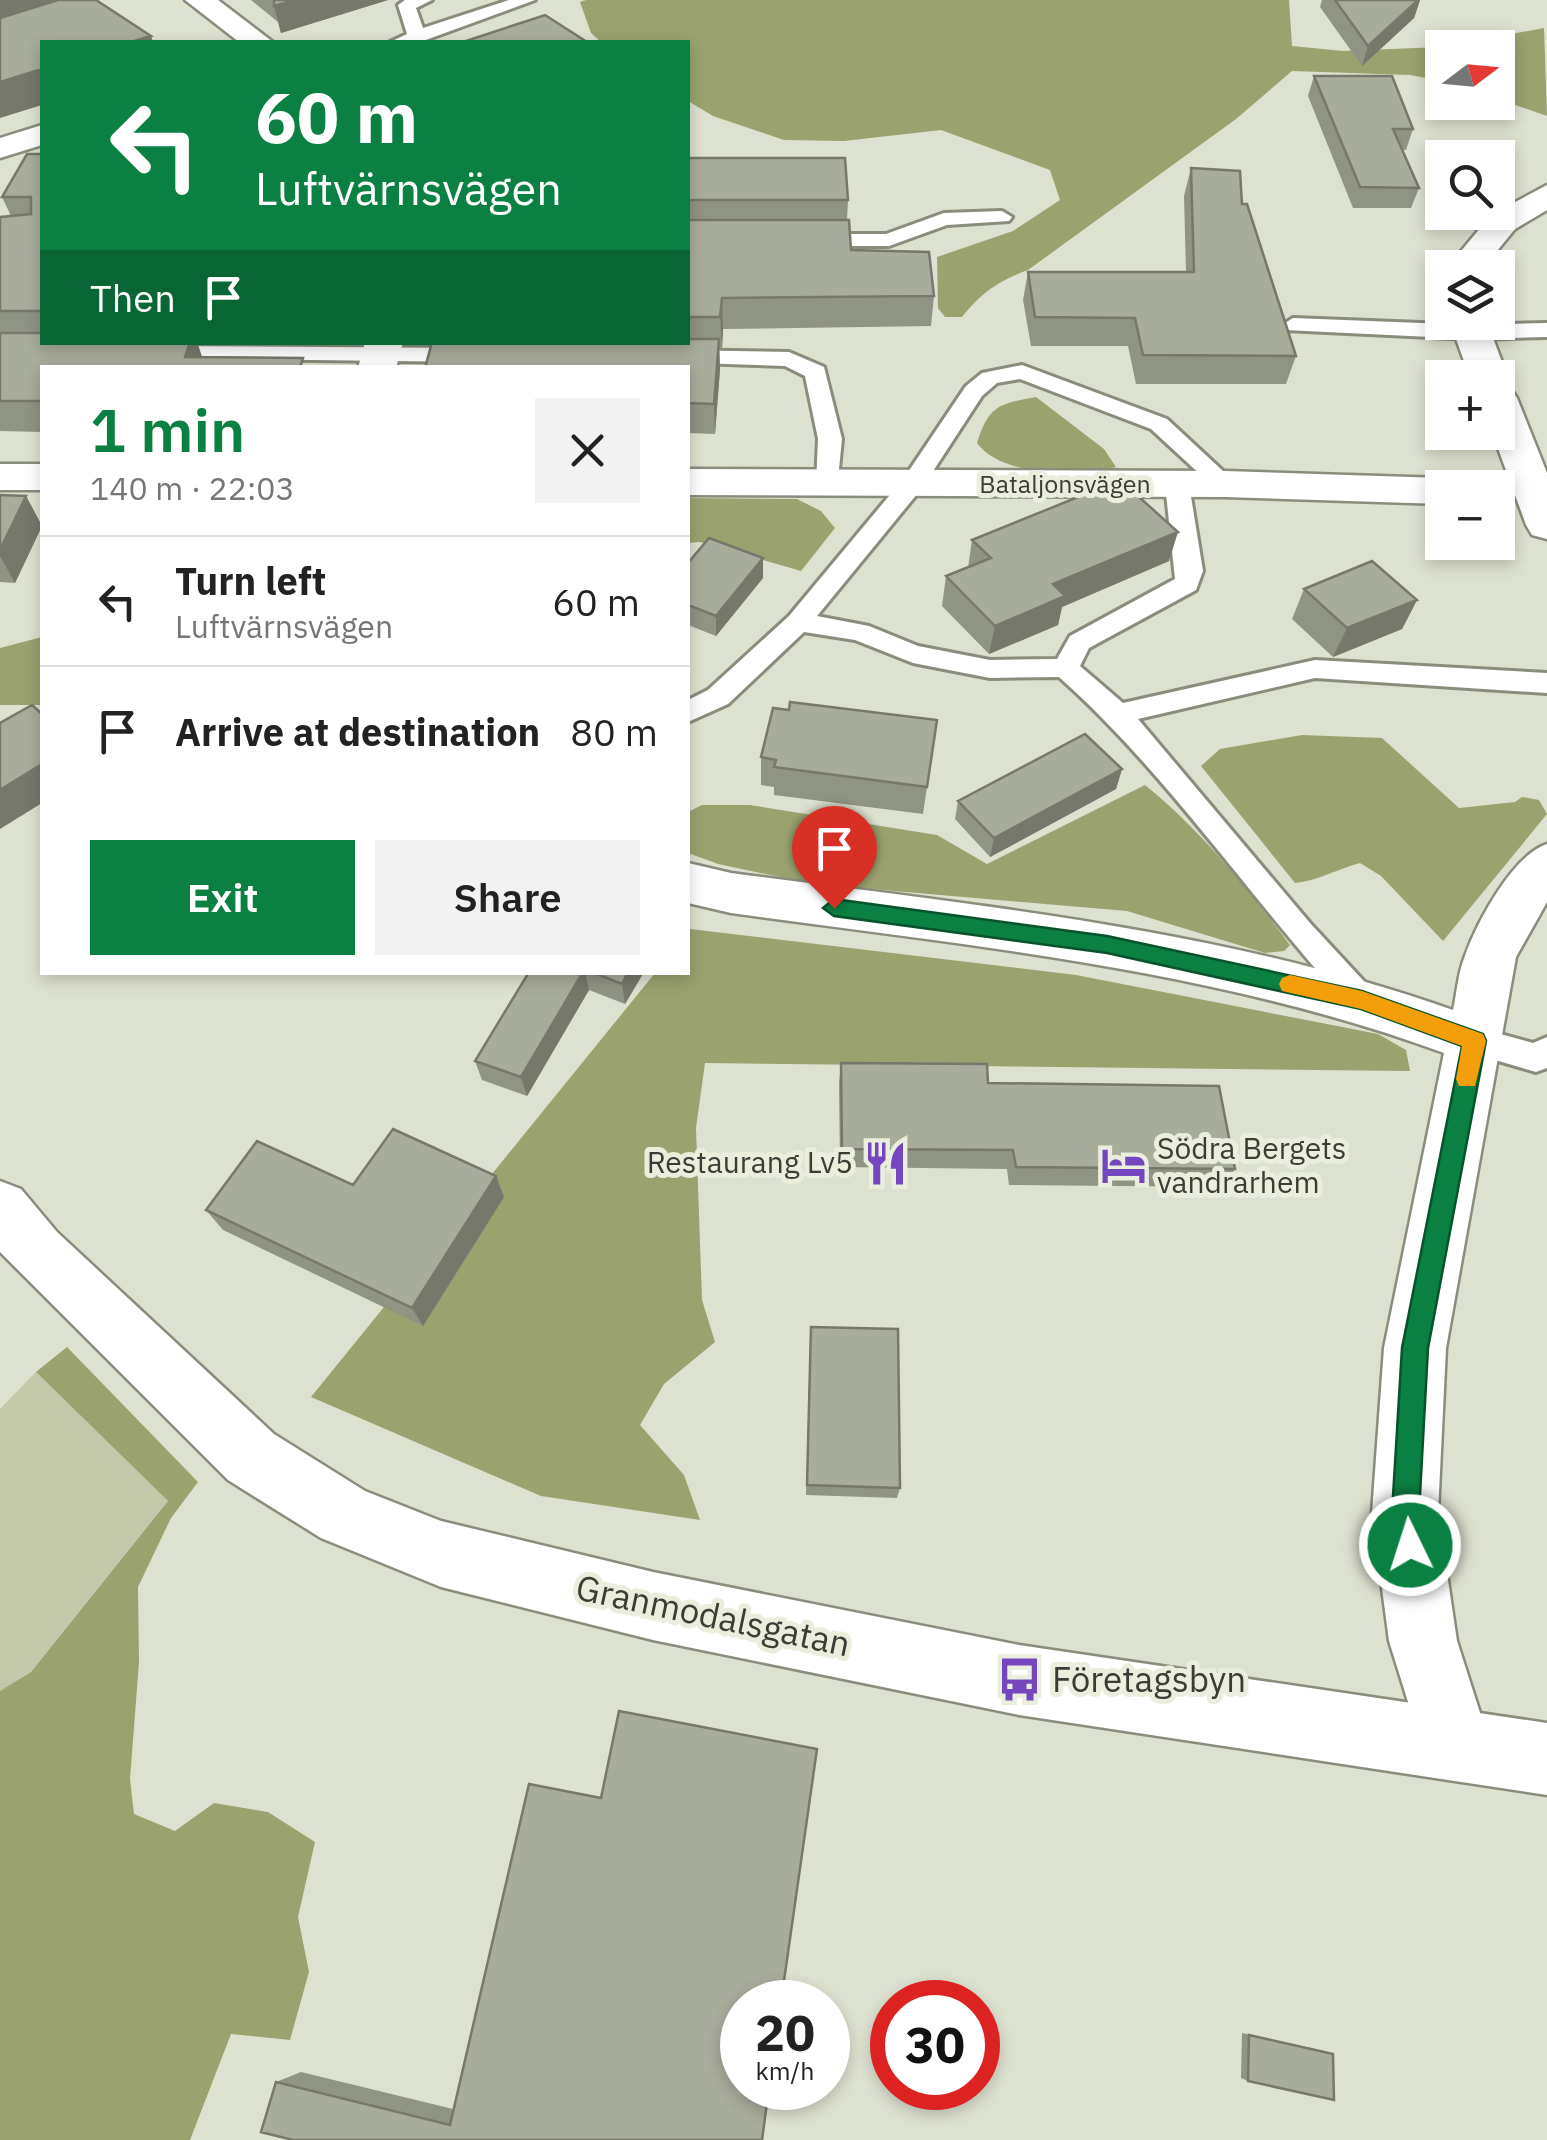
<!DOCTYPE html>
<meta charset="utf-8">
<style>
:root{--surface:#fff;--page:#f2f2f2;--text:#222;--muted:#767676;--line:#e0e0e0;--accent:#0b8043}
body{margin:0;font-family:"IBM Plex Sans",sans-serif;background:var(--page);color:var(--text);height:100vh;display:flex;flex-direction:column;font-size:38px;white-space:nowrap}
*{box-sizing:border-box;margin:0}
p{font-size:32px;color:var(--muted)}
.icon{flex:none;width:55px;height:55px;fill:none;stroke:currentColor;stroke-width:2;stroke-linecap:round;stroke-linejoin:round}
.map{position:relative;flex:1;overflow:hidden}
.panel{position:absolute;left:40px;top:365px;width:650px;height:610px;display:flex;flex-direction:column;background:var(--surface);border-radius:0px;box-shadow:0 5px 15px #0003}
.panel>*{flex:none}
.banner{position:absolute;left:40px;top:40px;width:650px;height:305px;border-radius:0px;box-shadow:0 5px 15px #0003;background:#0b8043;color:#fff;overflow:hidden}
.needle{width:65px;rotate:74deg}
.controls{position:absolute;left:1425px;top:30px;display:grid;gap:20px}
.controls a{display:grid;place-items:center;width:90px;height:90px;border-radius:0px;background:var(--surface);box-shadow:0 5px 15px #0003;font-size:50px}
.speed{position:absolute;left:720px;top:1980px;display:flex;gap:20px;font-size:50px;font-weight:700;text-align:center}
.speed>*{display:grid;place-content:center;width:130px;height:130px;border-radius:50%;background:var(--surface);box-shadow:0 5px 15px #0003;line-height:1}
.speed small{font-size:25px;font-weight:400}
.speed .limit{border:15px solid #d22;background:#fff;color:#111}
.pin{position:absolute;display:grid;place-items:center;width:85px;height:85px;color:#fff;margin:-102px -42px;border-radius:50% 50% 50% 0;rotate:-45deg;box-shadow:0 0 10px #0007}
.pin .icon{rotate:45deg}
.me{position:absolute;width:110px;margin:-55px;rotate:356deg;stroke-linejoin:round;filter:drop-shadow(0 0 8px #0008)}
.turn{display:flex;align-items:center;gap:35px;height:210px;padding:0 50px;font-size:45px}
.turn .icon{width:130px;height:130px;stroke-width:2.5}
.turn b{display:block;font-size:70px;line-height:85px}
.then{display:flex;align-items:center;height:95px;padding:0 50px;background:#0003;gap:20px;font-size:38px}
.round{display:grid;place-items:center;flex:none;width:105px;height:105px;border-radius:0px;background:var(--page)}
.head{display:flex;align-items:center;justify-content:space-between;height:170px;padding:0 50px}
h1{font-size:60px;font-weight:600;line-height:75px;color:var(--accent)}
.primary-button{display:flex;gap:20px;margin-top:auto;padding:20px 50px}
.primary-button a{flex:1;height:115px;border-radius:0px;background:var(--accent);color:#fff;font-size:40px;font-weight:600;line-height:115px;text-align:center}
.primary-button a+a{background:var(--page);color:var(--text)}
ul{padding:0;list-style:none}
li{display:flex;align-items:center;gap:30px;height:130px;padding:0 50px;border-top:2px solid var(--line)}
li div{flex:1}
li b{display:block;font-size:38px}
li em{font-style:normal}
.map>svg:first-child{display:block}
.green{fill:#c3c9a8}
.forest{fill:#9aa36e}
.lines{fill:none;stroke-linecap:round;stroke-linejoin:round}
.lane-casing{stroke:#898d7c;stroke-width:6}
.street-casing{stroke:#898d7c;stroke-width:5}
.secondary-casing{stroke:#898d7c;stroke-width:5}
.lane{fill:#fff;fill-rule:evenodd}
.street{fill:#fff;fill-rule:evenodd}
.secondary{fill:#fff;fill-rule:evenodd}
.wall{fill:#909485}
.shaded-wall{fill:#76786c}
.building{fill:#a8ac9b;stroke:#76786c;stroke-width:2.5}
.route{fill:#0b8043;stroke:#07532c;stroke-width:2.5}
.slow{fill:#f59e0b}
.labels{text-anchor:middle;stroke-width:10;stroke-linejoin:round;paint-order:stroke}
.far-street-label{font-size:25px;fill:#3b3c35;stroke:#eaeedc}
.poi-label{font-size:30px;fill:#3b3c35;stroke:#eaeedc;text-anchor:start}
.near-street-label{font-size:35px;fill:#3b3c35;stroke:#eaeedc}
.near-poi-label{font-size:35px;fill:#3b3c35;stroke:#eaeedc;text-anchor:start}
</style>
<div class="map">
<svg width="1547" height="2140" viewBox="0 0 1547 2140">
<rect width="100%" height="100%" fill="#dde1cf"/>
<path class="green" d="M36 1372 168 1501 31 1672 0 1691V1409Z"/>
<path class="forest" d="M586 0H1289L1292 46 1343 51 1440 47 1544 28 1547 116 1498 99V48H1442V81L1410 75 1292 71 1236 119 1028 270C998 281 982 292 962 317H945L938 308 937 257 1013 231 1060 200 1050 170 941 130 844 141 784 140 713 116 688 101V42H601L591 33 580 2Z
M1036 397 1104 449 1116 467C1076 476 1002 477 977 443 989 405 999 404 1036 397Z
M688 498 797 499 821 511 835 528 801 571 700 542 688 543Z
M42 637V705H0V648Z
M1302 735 1382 738 1459 808 1515 802 1522 797 1539 800 1547 814 1443 941 1381 876 1360 863C1337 869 1317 881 1295 883L1201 766 1220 749Z
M1145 785C1201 830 1247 888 1290 945L1284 951 1265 953 1127 911 813 884 718 864 688 853V812L702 805H750L937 835 987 864Z
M690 929 1076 975 1378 1034 1406 1050 1410 1071 705 1063 696 1128 702 1300 715 1342 664 1384 640 1425 684 1475 700 1520 541 1496 311 1397 655 973 688 972Z
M67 1347 198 1482 171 1518 138 1587 139 1662 130 1779 134 1814 175 1831 214 1803 268 1812 315 1842 298 1917 309 1972 290 2040 231 2034 190 2140H0V1691L31 1672 168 1501 36 1372Z"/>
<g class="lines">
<defs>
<path id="lane" d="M405 0H432L416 8 423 28 509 0H535L423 41 390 42 407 34 398 5Z
M1002 211 1012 217 1009 221 947 225 889 246H806L796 240 806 234H886L944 213Z
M1293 318 1472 325 1547 323V337L1472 339 1285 330 1282 325Z
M159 346 470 348 481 355 470 362 151 358 148 353 151 348Z
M674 350 789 352 824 367 842 439 837 489H819L816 484 818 439 805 376 785 366 666 362 663 357Z
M1022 365 1167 419 1237 484 1234 489H1216L1151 429 1020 379 997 383 982 396 922 488 817 616 869 626 918 646 990 660 1057 659 1070 636 1175 579 1165 484 1177 476 1189 484 1203 571 1196 590 1089 648 1080 666 1123 703 1315 660 1547 673V693L1315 678 1138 719 1310 923 1373 991 1378 1000 1373 1009 1362 1013 1351 1009C1253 902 1166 772 1059 677L990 678 913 663 855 640 804 632 728 704 688 722V700L708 690 789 616 904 478 966 386 982 373Z
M1475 1027 1533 1043 1547 1037V1068L1536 1072 1464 1051 1459 1041 1464 1031Z"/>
<path id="street" d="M185 0H218L273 42H239Z
M42 125V145L0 158V138Z
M1547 185V210L1515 229 1483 268H1447L1491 215Z
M1450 322H1487L1508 378 1500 387 1512 390 1517 398 1547 473V539L1532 535 1526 525 1492 432H1498V378H1470Z
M365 342H403L396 368H358Z
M0 464H42V490H0Z
M688 469 1225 471 1442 478 1456 482 1460 488H1442V504L1225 497 688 495Z
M1547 844V902L1516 957 1446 1348 1438 1513 1457 1641 1490 1744 1479 1769 1454 1780 1429 1769 1389 1641 1372 1513 1384 1348 1444 1053C1216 969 971 946 731 913L688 903V863L731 873C973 905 1221 928 1453 1010 1457 992 1458 972 1465 956 1477 922 1513 855 1547 844Z"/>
<path id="secondary" d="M0 1181 21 1189 57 1232 274 1434 365 1491 441 1521 653 1572 1019 1645 1547 1723V1795L1019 1715 653 1640 441 1587 321 1538 228 1480 0 1252Z"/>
</defs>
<use href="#lane" class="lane-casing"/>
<use href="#street" class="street-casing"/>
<use href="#secondary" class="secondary-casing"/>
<use href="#lane" class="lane"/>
<use href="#street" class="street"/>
<use href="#secondary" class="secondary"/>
</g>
<path class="wall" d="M251 0H388L281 33 278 22Z
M1322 0H1420L1414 18 1362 66 1320 7Z
M1314 76 1413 129 1406 150H1402L1419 188 1411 208H1353L1308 96Z
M42 154V342H213L197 343 202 358 42 368V432L0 431V217L11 216 2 197Z
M688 158 848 200 847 220 851 250 934 296 931 326 723 329 722 348H719L720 369 715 434 688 433Z
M1191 168 1242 204 1296 356 1286 384H1136L1128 346H1031L1023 300 1028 272H1186L1184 196Z
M0 495 26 496 42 526 15 583 0 582Z
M972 540 1169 561 1062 607 1058 625 989 654 942 606 946 576 968 568Z
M763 558V578L716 636 688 625V563Z
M1304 589 1417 600 1402 629 1333 657 1292 619Z
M937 720 923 814 774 795V787L761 785V757Z
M1122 769 1116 789 990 857 955 819 958 801Z
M529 972H644L625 1004 589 990 527 1096 482 1080 475 1061Z
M841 1063 988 1083 1235 1169 1223 1187 1009 1185 1007 1169 840 1167 839 1083Z
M496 1176 504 1197 423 1326 223 1230 206 1210 353 1185Z
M810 1339 900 1488 897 1498 806 1495Z
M1242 2033 1324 2051 1248 2081 1241 2078Z
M301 2072 453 2109 762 2140H293L276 2082Z"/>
<path class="shaded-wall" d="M0 0H73L0 36Z
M295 0H388L281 33 274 6Z
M1418 0H1420L1414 18 1362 66 1368 46Z
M151 36 153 42H131Z
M42 69V105L0 118V82Z
M722 298 723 329 722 348 720 317Z
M719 339 720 369 715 434 714 404Z
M190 342H197L205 365 185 357Z
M26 496 42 526 15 583 0 556V550Z
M1178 532 1169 561 1062 607 1058 625 989 654 995 626 1053 584Z
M763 558V578L716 636V616Z
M1417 600 1402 629 1333 657 1347 628Z
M42 764V803L0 829V790Z
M1122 769 1116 789 990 857 994 838Z
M583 972H585L589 990 527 1096 521 1077Z
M628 972H644L625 1004 622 984Z
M496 1176 504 1197 423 1326 412 1308Z"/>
<path class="building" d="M58 0H96L151 36 131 42H42V69L0 82V18Z
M274 0H295L274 6Z
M1335 0H1418L1368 46Z
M545 15 587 42H463Z
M1314 76H1392L1413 129H1393L1419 188 1360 187Z
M27 154H42V311H0V217L31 214V197H2Z
M688 158H845L848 200H688Z
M1191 168 1240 171 1242 204H1247L1296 356 1143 355 1135 318 1035 317 1028 272H1194Z
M688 220H849L851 250 929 252 934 296 722 298 720 317H688Z
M0 333H42V342H190L185 357 303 358 300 368H42V401H0Z
M688 339H719L714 404 688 403V368H425L432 342H688Z
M1120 480 1178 532 1053 584 1065 596 995 626 946 576 991 558 972 540Z
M0 495 26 496 0 550Z
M709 538 763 558 716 616 688 605V563Z
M1372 561 1417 600 1347 628 1304 589Z
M790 702 937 720 927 787 774 767 776 760 761 757 773 708 789 710Z
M32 705 42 714V764L0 790V723Z
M1085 734 1122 769 994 838 958 801Z
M529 972H583L521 1077 475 1061Z
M592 972H628L622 984Z
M841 1063 987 1064 988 1083 1219 1086 1235 1169 1016 1167 1013 1150 842 1149Z
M393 1129 496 1176 412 1308 206 1210 257 1141 353 1185Z
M811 1327 898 1329 900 1488 807 1485Z
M619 1711 817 1749 781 2002H742V2088H769L762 2140H293L261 2132 276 2082 450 2125 529 1784 601 1798Z
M1249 2035 1333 2054 1334 2100 1248 2081Z"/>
<path class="route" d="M834 899 1107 936 1362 991 1483 1034 1486 1041 1428 1348 1419 1513 1424 1545 1419 1555 1410 1559 1400 1555 1392 1513 1402 1348 1462 1046 1361 1009 1107 953 834 916 823 908Z"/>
<path class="slow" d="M1290 975 1362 991 1483 1034 1486 1041 1475 1086H1459L1456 1079 1462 1046 1361 1009 1282 991 1279 984 1282 978Z"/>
<defs>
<symbol id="restaurant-bare" viewBox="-9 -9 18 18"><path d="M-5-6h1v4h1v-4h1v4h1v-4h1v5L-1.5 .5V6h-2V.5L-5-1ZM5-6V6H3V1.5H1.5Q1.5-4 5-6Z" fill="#7447bf" stroke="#eaeedc" stroke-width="2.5" paint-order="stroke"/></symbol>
<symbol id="hotel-bare" viewBox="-9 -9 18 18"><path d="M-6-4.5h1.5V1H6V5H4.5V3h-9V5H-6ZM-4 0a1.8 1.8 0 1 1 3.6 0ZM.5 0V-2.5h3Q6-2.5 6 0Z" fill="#7447bf" stroke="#eaeedc" stroke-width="2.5" paint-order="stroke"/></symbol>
<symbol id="bus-bare" viewBox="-9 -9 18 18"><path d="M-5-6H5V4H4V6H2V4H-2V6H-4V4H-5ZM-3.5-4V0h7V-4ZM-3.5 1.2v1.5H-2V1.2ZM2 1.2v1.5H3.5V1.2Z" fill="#7447bf" stroke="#eaeedc" stroke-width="2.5" paint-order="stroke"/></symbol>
</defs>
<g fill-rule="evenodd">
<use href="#restaurant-bare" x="854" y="1132" width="63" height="63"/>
<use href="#hotel-bare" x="1092" y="1134" width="63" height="63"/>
<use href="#bus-bare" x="988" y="1648" width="63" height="63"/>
</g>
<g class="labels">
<g class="far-street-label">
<text x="1065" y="493">Bataljonsvägen</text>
</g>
<g class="poi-label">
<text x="1157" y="1159">Södra Bergets<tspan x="1157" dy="34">vandrarhem</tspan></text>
<text x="853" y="1173" text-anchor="end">Restaurang Lv5</text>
</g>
<g class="near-street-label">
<text transform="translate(713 1616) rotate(12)" y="12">Granmodalsgatan</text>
</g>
<g class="near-poi-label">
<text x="1052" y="1692">Företagsbyn</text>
</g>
</g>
</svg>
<div class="controls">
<a><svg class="needle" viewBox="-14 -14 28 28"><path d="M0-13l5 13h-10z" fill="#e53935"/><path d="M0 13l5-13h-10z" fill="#767676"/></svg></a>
<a><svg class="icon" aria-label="search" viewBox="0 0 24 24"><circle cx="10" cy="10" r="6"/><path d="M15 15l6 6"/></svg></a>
<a><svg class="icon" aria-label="layers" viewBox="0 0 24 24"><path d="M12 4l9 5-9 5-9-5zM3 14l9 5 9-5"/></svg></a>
<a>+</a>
<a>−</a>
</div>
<div class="speed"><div>20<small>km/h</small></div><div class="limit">30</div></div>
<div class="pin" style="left:834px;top:908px;background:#d93025"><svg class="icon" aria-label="arrive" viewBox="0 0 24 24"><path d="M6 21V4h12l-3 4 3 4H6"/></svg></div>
<svg class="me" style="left:1410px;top:1545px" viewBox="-20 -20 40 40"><circle r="17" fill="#0b8043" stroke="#fff" stroke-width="3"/><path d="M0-11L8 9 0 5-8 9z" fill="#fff"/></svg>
<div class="banner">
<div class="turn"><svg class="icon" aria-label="left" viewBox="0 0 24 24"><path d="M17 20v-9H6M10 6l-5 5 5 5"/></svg><div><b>60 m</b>Luftvärnsvägen</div></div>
<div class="then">Then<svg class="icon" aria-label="arrive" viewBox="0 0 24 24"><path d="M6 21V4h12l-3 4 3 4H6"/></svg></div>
</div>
<section class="panel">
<div class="head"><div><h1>1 min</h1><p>140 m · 22:03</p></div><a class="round"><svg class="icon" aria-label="close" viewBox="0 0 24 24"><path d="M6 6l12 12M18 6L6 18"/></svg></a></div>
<ul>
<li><svg class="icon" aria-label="left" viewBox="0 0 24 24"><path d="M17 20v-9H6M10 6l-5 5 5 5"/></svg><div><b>Turn left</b><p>Luftvärnsvägen</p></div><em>60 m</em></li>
<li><svg class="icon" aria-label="arrive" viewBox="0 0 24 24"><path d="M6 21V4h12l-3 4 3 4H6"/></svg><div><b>Arrive at destination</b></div><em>80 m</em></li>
</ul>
<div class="primary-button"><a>Exit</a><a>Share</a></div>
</section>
</div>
